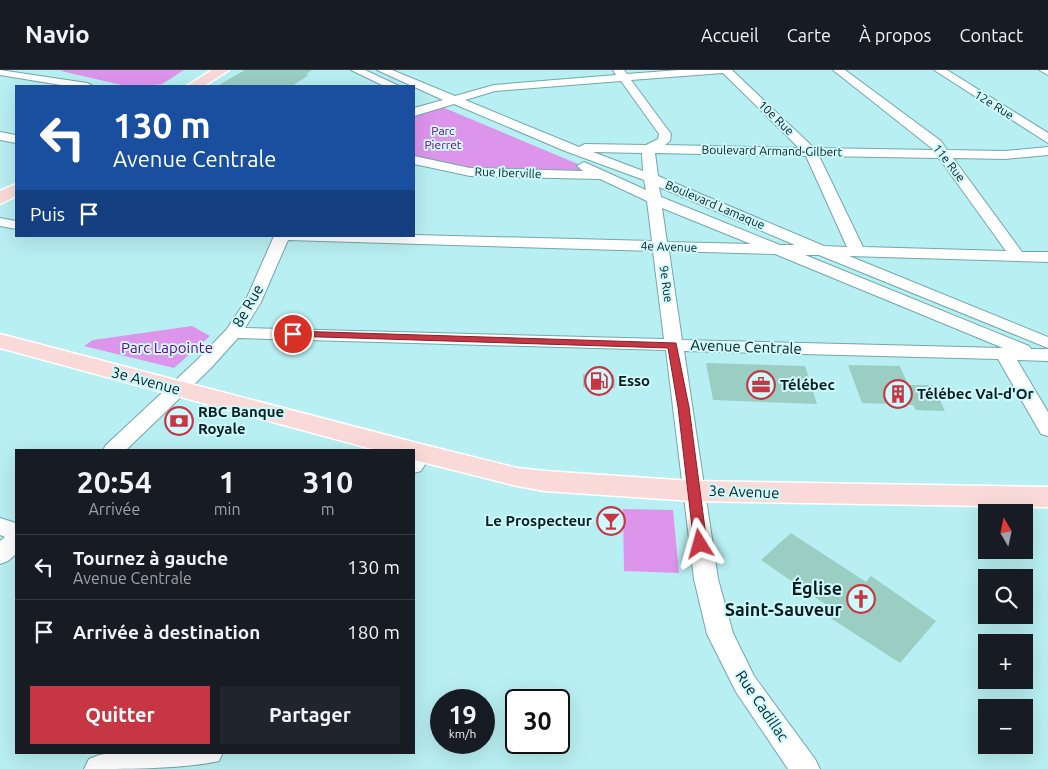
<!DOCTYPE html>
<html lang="fr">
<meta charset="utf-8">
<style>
:root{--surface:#171b24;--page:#20242c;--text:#f1f3f6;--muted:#9ea1a6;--line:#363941;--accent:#c63643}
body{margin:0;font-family:Ubuntu,sans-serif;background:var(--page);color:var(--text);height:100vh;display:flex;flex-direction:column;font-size:19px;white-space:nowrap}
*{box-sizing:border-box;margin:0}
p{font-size:16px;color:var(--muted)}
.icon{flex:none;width:28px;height:28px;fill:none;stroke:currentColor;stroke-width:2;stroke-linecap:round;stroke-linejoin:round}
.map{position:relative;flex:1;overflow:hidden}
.sheet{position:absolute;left:15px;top:379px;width:400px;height:305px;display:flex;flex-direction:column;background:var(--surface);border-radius:0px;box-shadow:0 5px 20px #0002}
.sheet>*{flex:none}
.banner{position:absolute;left:15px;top:15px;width:400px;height:152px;border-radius:0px;box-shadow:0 5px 20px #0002;background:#1a4fa0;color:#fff;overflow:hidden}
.needle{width:32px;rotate:351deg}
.controls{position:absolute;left:978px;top:434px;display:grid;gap:10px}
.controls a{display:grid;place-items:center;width:55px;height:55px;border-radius:0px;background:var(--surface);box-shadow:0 5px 20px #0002;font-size:25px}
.speed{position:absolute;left:430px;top:619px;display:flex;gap:10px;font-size:25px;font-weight:700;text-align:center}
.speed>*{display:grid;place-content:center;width:65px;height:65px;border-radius:50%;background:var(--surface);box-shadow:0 5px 20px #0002;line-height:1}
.speed small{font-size:12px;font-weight:400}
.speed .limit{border:2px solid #111;border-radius:8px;background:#fff;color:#111}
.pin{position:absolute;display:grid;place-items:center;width:42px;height:42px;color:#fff;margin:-21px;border:2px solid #fff;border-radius:50%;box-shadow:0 1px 5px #0007}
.me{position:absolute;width:55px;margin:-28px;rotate:352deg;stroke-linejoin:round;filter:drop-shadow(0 0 4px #0008)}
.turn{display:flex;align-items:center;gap:18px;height:105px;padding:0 15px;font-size:22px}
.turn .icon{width:65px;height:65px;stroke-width:2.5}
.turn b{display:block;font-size:35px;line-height:42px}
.then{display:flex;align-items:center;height:48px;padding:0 15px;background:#0003;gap:10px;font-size:19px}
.eta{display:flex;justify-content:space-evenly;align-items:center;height:85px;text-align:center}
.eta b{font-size:30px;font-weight:600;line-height:35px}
.primary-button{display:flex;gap:10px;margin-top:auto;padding:10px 15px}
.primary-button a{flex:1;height:58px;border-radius:0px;background:var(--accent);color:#fff;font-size:20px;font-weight:600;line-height:58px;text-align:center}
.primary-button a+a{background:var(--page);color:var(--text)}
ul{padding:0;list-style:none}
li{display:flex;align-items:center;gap:15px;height:65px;padding:0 15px;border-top:1px solid var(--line)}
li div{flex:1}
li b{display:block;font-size:19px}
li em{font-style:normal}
header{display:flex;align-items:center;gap:30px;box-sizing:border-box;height:70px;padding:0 25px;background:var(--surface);border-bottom:1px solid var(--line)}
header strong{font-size:24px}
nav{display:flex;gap:28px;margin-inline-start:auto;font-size:18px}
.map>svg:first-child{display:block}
.green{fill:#dd94eb}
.building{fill:#9acec3}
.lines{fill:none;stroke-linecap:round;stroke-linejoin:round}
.minor-casing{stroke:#72a7ab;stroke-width:2}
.major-casing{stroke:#fff;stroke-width:3}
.minor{fill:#fff;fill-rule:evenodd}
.major{fill:#f9dad9;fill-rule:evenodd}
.route{fill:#c63643;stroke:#81232c}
.labels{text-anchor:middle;stroke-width:4;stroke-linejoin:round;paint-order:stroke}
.far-street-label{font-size:12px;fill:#081e20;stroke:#cefafd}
.far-park-label{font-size:12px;fill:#78018b;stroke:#cefafd}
.street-label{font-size:15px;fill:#081e20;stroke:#cefafd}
.park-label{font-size:15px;fill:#78018b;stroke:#cefafd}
.poi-label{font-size:15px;font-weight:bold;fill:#081e20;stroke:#cefafd;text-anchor:start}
.near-poi-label{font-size:18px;font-weight:bold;fill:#081e20;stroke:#cefafd;text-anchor:end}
</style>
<header>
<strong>Navio</strong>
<nav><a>Accueil</a><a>Carte</a><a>À propos</a><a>Contact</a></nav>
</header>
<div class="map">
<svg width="1048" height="699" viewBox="0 0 1048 699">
<rect width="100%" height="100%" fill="#b8eff2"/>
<path class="green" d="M63 0H184L162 14 143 16H126L61 1Z
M435 34 604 105 470 102 414 90V42Z
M192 256 210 266 174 298 84 276 93 270Z
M623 439 673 440 679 503 624 501Z"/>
<path class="building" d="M245 0H312L306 4 309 5 292 16H217Z
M706 293 805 296 817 334 713 330Z
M848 295 900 296 908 315H933L945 341 916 340 913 335 862 333Z
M583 304 614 305 615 318 583 317Z
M791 463 866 512 871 506 936 551 900 593 829 547 835 541 761 490Z"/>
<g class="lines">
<defs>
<path id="minor" d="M0 0 87 13 93 16H67L0 5Z
M351 0H365L399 16H384Z
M377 0H392L455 26 494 15 616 5 613 0H624L627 4 679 0H732L814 78 934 80 833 0H845L941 71 947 80 1005 81 1048 77V85L1005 89 953 88 1022 182H1048V192L849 186 1048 267V278L819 185H805L1029 276 1031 279H1048V291L1017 290 1048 342V366L1041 364 998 289 684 281 718 509 733 563 754 606 815 689 820 699H788L736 622 707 564 694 509 666 280 238 268 210 299 126 380H103L106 375 196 291 226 260 245 232 274 166 414 165 652 171 647 131 600 109 470 106 414 94V86L470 98 583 101 577 96 584 92 646 120 644 110 565 81 454 34 414 46V38L443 30ZM723 3 799 78 665 75 670 71 671 64 631 10ZM621 11 659 64 658 69 646 75 585 74 579 77 465 30 495 21ZM593 82 642 83 643 101ZM655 83 806 86 847 177 824 176 658 106ZM819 86 939 88 1006 181 863 177ZM659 117 795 175H780L661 127ZM662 138 751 174 667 172ZM288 170 653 181 664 269 245 258 261 232ZM669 181 775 184 1003 278 682 270Z
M934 0H947L1048 63V73Z
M1039 0H1048V5Z
M0 62 16 65V73L0 70Z
M0 148 16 151V159L0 156Z
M422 376 429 378 432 383 421 401 414 403 413 380Z
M0 448 16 453V484L8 491 0 494V471L5 467 0 465Z
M117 682H223L219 691C184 699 123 699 84 699L89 689 99 685Z"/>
<path id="major" d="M212 0H229L204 16H187Z
M16 114V126L0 134V121Z
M0 264 413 372 517 398 545 401 692 411 1048 417V437L692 431 545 421 517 416 414 390V380H376L0 278Z"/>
</defs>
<use href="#minor" class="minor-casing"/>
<use href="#major" class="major-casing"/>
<use href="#minor" class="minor"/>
<use href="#major" class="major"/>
</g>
<path class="route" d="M293 261 676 273 689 337 707 474 705 477H696L694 474 678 337 668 278 289 266 288 264Z"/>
<defs>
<symbol id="fuel-ring" viewBox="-11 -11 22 22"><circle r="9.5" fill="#cefafd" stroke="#c63643" stroke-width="1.5"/><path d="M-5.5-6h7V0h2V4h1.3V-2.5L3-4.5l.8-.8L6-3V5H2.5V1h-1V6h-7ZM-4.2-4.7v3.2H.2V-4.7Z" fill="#c63643"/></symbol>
<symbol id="office-ring" viewBox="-11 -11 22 22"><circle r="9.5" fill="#cefafd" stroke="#c63643" stroke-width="1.5"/><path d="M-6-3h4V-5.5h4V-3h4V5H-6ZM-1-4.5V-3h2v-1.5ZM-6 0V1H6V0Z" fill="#c63643"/></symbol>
<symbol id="building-ring" viewBox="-11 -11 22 22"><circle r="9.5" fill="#cefafd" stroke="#c63643" stroke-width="1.5"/><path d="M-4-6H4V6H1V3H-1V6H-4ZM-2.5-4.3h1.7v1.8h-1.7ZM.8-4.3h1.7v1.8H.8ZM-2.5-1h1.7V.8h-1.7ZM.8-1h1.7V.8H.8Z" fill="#c63643"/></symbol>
<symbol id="bank-ring" viewBox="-11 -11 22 22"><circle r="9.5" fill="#cefafd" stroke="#c63643" stroke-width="1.5"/><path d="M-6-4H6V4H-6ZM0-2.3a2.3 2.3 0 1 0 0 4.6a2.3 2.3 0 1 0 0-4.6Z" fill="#c63643"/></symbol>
<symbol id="bar-ring" viewBox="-11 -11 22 22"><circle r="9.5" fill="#cefafd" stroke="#c63643" stroke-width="1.5"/><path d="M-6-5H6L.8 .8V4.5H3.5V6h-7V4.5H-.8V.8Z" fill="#c63643"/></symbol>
<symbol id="church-ring" viewBox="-11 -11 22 22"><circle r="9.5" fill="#cefafd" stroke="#c63643" stroke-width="1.5"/><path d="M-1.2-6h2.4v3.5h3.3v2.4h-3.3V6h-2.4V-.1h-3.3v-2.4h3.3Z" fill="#c63643"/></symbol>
</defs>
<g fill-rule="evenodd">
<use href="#fuel-ring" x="583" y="295" width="32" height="32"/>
<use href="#office-ring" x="745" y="299" width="32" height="32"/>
<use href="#building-ring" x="882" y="308" width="32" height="32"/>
<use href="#bank-ring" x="163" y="335" width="32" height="32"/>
<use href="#bar-ring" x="595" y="435" width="32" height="32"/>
<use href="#church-ring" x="845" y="513" width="32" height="32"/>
</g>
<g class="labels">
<g class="far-street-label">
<text transform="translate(994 35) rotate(32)" y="4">12e Rue</text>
<text transform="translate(776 48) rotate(44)" y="4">10e Rue</text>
<text transform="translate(772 81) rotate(1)" y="4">Boulevard Armand-Gilbert</text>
<text transform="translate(949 93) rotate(52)" y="4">11e Rue</text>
<text transform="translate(508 103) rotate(2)" y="4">Rue Iberville</text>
<text transform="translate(715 135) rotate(23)" y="4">Boulevard Lamaque</text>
<text transform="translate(669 177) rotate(2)" y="4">4e Avenue</text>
<text transform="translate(666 214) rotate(82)" y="4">9e Rue</text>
</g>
<g class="far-park-label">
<text x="443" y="65">Parc<tspan x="443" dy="14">Pierret</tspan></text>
</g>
<g class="street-label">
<text transform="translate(248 236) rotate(-60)" y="5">8e Rue</text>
<text transform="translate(746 277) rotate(2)" y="5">Avenue Centrale</text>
<text transform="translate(146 311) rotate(15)" y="5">3e Avenue</text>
<text transform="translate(744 422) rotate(2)" y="5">3e Avenue</text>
<text transform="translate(762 636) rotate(56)" y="5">Rue Cadillac</text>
</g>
<g class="park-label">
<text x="167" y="283">Parc Lapointe</text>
</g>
<g class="poi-label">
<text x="618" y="316">Esso</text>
<text x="780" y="320">Télébec</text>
<text x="917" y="329">Télébec Val-d'Or</text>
<text x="198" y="347">RBC Banque<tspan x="198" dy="17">Royale</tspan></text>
<text x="592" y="456" text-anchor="end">Le Prospecteur</text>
</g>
<g class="near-poi-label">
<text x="842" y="525">Église<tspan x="842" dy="21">Saint-Sauveur</tspan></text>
</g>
</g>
</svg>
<div class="controls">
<a><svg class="needle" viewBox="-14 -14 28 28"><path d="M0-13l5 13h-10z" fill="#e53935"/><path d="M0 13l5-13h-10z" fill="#9ea1a6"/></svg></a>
<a><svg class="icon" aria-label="search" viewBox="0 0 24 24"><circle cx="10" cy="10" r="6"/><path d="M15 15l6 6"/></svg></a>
<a>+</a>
<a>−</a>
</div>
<div class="speed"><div>19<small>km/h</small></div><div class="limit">30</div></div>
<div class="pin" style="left:293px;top:264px;background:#d93025"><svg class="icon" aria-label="arrive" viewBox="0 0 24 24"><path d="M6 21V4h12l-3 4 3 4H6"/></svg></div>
<svg class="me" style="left:700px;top:474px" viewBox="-20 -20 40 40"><path d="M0-17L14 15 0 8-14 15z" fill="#c63643" stroke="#fff" stroke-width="4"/></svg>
<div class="banner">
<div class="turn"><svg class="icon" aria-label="left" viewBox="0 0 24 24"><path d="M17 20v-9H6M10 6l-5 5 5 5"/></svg><div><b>130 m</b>Avenue Centrale</div></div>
<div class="then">Puis<svg class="icon" aria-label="arrive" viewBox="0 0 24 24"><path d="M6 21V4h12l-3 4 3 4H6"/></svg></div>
</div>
<section class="sheet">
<div class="eta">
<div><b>20:54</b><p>Arrivée</p></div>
<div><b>1</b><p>min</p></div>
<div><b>310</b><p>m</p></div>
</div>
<ul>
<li><svg class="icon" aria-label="left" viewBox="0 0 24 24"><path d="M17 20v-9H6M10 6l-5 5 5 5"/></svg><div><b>Tournez à gauche</b><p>Avenue Centrale</p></div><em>130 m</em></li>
<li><svg class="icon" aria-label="arrive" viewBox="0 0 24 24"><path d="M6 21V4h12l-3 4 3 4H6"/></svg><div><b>Arrivée à destination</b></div><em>180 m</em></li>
</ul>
<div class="primary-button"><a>Quitter</a><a>Partager</a></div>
</section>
</div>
